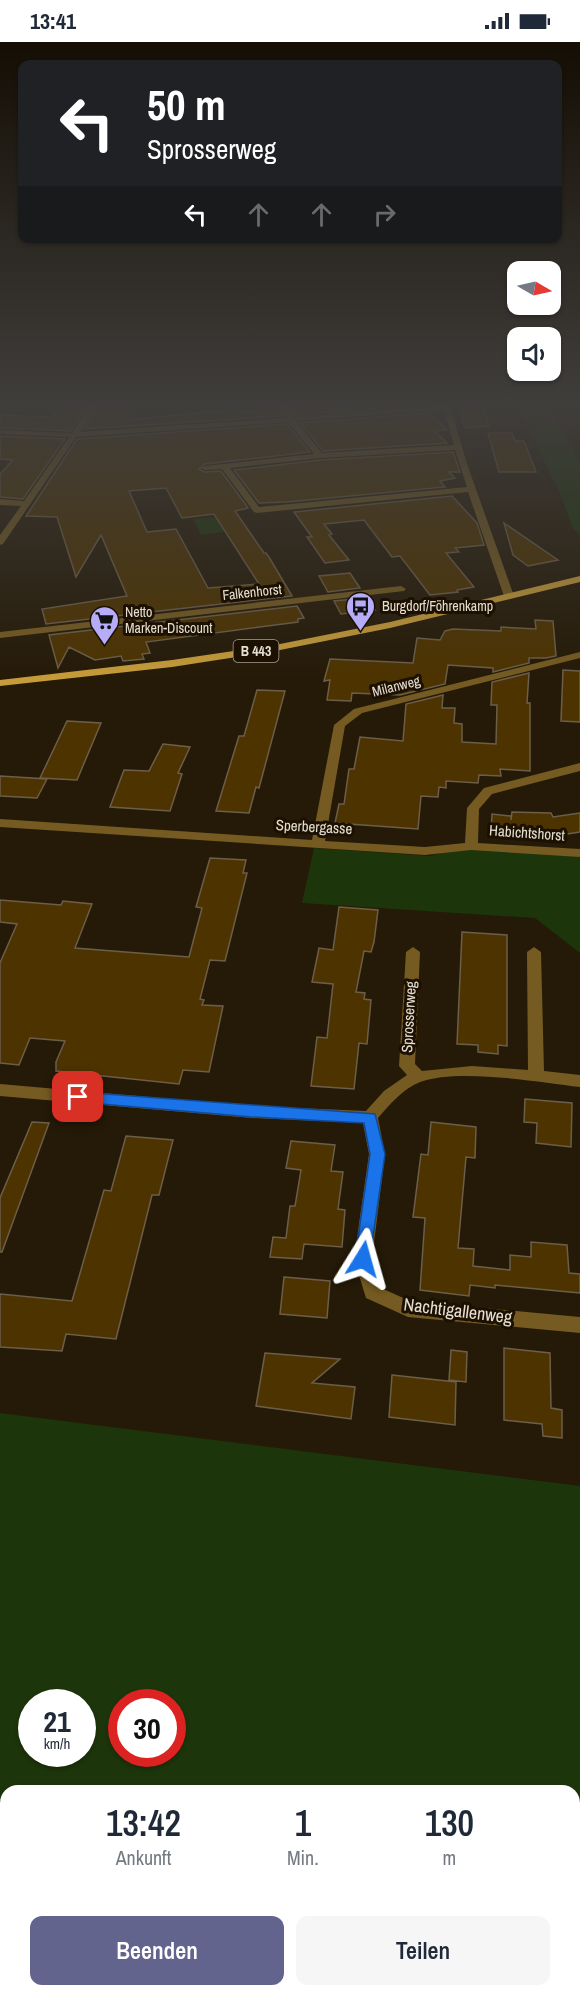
<!DOCTYPE html>
<html lang="de">
<meta charset="utf-8">
<style>
:root{--surface:#fff;--page:#f6f6f7;--text:#1f2937;--muted:#747a83;--accent:#63648e}
body{margin:0;font-family:"Archivo Narrow",sans-serif;background:var(--page);color:var(--text);height:100vh;display:flex;flex-direction:column;font-size:22px;white-space:nowrap}
*{box-sizing:border-box;margin:0}
p{font-size:20px;color:var(--muted)}
.icon{flex:none;width:33px;height:33px;fill:none;stroke:currentColor;stroke-width:2;stroke-linecap:round;stroke-linejoin:round}
.map{position:relative;flex:1;overflow:hidden}
.side{position:absolute;left:0px;top:1743px;width:580px;height:212px;display:flex;flex-direction:column;background:var(--surface);border-radius:18px 18px 0 0;box-shadow:0 2px 4px #0004}
.side>*{flex:none}
.banner{position:absolute;left:18px;top:18px;width:544px;height:183px;border-radius:12px;box-shadow:0 2px 4px #0004;background:#202124;color:#fff;overflow:hidden}
.needle{width:39px;rotate:99deg}
.fabs{position:absolute;left:507px;top:219px;display:grid;gap:12px}
.fabs a{display:grid;place-items:center;width:54px;height:54px;border-radius:12px;background:var(--surface);box-shadow:0 2px 4px #0004;font-size:30px}
.speed{position:absolute;left:18px;top:1647px;display:flex;gap:12px;font-size:30px;font-weight:700;text-align:center}
.speed>*{display:grid;place-content:center;width:78px;height:78px;border-radius:50%;background:var(--surface);box-shadow:0 2px 4px #0004;line-height:1}
.speed small{font-size:15px;font-weight:400}
.speed .limit{border:9px solid #d22;background:#fff;color:#111}
.pin{position:absolute;display:grid;place-items:center;width:51px;height:51px;color:#fff;margin:-26px;border-radius:12px;box-shadow:0 3px 9px #0006}
.me{position:absolute;width:66px;margin:-33px;rotate:8deg;stroke-linejoin:round;filter:drop-shadow(0 0 4px #0008)}
.turn{display:flex;align-items:center;gap:21px;height:126px;padding:0 30px;font-size:27px}
.turn .icon{width:78px;height:78px;stroke-width:2.5}
.turn b{display:block;font-size:42px;line-height:51px}
.lanes{display:flex;align-items:center;height:57px;padding:0 30px;background:#0003;justify-content:center;gap:30px;direction:ltr}
.lanes .off{opacity:.35}
.eta{display:flex;justify-content:space-evenly;align-items:center;height:102px;text-align:center}
.eta b{font-size:36px;font-weight:600;line-height:42px}
.primary-button{display:flex;gap:12px;margin-top:auto;padding:12px 30px}
.primary-button a{flex:1;height:69px;border-radius:12px;background:var(--accent);color:#fff;font-size:24px;font-weight:600;line-height:69px;text-align:center}
.primary-button a+a{background:var(--page);color:var(--text)}
.status{display:flex;justify-content:space-between;align-items:center;height:42px;padding:0 30px;background:var(--surface);direction:ltr}
.status svg{height:16px;fill:currentColor}
.map>svg:first-child{display:block}
.green{fill:#1d350b;fill-rule:evenodd}
.building{fill:#4d3300;stroke:#6c5e49;stroke-width:1.5;fill-rule:evenodd}
.lines{fill:none;stroke-linecap:round;stroke-linejoin:round}
.street{fill:#755b21;fill-rule:evenodd}
.primary{fill:#c69b39;fill-rule:evenodd}
.route{fill:#1a73e8;stroke:#114b97;stroke-width:1.5}
.labels{text-anchor:middle;stroke-width:6;stroke-linejoin:round;paint-order:stroke}
.far-street-label{font-size:14px;fill:#e6ded3;stroke:#1c1101}
.far-poi-label{font-size:14px;fill:#e6ded3;stroke:#1c1101;text-anchor:start}
.shield{fill:#1c1101;stroke:#a9a094;stroke-width:1.5}
.shield-label{font-size:14px;font-weight:bold;fill:#e6ded3}
.street-label{font-size:15px;fill:#e6ded3;stroke:#1c1101}
.near-street-label{font-size:18px;fill:#e6ded3;stroke:#1c1101}
</style>
<div class="status"><b>13:41</b><svg viewBox="0 0 49 12"><path d="M0 12V9h3v3zM5 12V6h3v6zM10 12V3h3v9zM15 12V0h3v12zM26 1h20v11H26zM47 4h2v5h-2z"/></svg></div>
<div class="map">
<svg width="580" height="1954" viewBox="0 0 580 1954">
<rect width="100%" height="100%" fill="#251a07"/>
<path class="green" d="M518 363H549L580 421V492L573 487 561 454Z
M224 474 231 489 201 493 193 477Z
M314 806 430 814C470 801 537 812 580 814V911L535 876 302 861Z
M0 1371 580 1444V1954H0ZM32 1660H82V1712H32ZM122 1660H172V1712H122ZM6 1749H574V1948H6Z"/>
<path class="building" d="M63 363H88L71 389 0 386V373L51 375 53 372H57Z
M100 363H139L129 378 235 367 237 370 278 366 282 374 84 387Z
M311 363H400L401 364 293 373 290 365Z
M459 365H483L489 384 465 386Z
M431 371 447 388 435 389 447 401 323 409 300 381Z
M287 382 310 410 205 422 199 427 205 430 221 429 246 463 248 466 235 469 264 511H266L269 515 292 554 46 582 42 567 127 554 101 493 76 535 57 475 26 474 77 397ZM166 446 182 476 214 472 259 542 208 546 176 487 147 490 129 449Z
M488 391H512L515 399H524L536 430H499Z
M0 394 65 397 23 457 0 455V432L13 418 0 417Z
M453 410 460 430H449L455 436 440 439 445 445 287 460 259 461 234 428 320 418Z
M452 454 477 481 484 503 455 506 459 510 446 511 474 545 457 548 458 550 430 553 400 514 392 515 364 478 324 482 332 492 329 493 349 518 325 521 307 495H312L294 470Z
M504 481 558 518 528 524 513 513Z
M350 531 360 546 328 550 319 534Z
M366 556 375 568 341 572 334 559Z
M297 564 304 576 298 577V580L146 600 150 611 142 612 144 617 123 619 121 614 95 618 69 605 58 626 49 593Z
M535 578 553 579 556 614 546 616H529V621L493 630V626L448 623 445 642 400 653 352 651 351 659 327 658 330 638 324 639 330 617 413 621 417 596 440 598 445 589 453 587 501 589V585L536 587Z
M563 628 580 629V680L561 679Z
M529 631 527 661H530V729L500 727 501 734 479 733 478 741 446 739V746L439 745 438 755 421 754 418 787 335 781 339 762H344L349 727H354L360 695 403 699 406 662 443 653 442 666H455L454 681 462 682V700L496 702 497 663H491L492 640Z
M257 648 285 649 259 746 256 745 249 771 216 769 239 694H244Z
M67 679 101 681 77 738 40 736Z
M163 702 190 705 178 731 182 732 170 769 110 765 124 728 149 729Z
M0 734 47 737 37 756 0 754Z
M512 770 551 771 553 775 580 771V790L561 793 491 790 492 772 511 774V778Z
M210 816 246 818 243 831H247L225 919 210 918 200 957 204 958 202 963 223 964 209 1030 183 1028 179 1042 56 1029V1020L65 999 30 996 19 1023 0 1021V921L17 882 0 880V858L61 863 63 859 92 862 75 906 189 915 202 866 196 865Z
M339 865 378 868 374 900 371 910 364 909 356 950 365 951 364 957 371 958 367 1002 359 1001 354 1047 311 1044 317 995 327 996 333 942 312 940 319 906 333 908Z
M462 890 507 893V1004L498 1003V1012L478 1010V1003L457 1002Z
M525 1057 572 1061 571 1105 536 1101 537 1081 524 1080Z
M32 1080 49 1081 2 1210H0V1156Z
M431 1080 476 1085 475 1116 466 1115 458 1206 474 1207 473 1224 510 1228V1213L531 1215V1200L567 1203 569 1231 580 1232V1251L495 1243V1246L470 1243 469 1254 420 1248 425 1176 413 1175 421 1112 428 1113Z
M126 1094 173 1098 159 1153H152L116 1297 66 1292 62 1309 0 1305V1252L72 1259 104 1148 111 1149Z
M291 1099 335 1103 331 1129 343 1130 338 1167 345 1168 342 1205 304 1202 302 1217 270 1215 273 1195 286 1196 290 1164H295L301 1128 286 1126Z
M284 1235 330 1239 327 1276 280 1272Z
M504 1306 550 1311 551 1366 562 1368V1396L543 1394 542 1382 504 1378Z
M451 1308 467 1310 466 1340 449 1338Z
M265 1311 340 1317 312 1341 355 1345 351 1377 256 1364Z
M392 1333 456 1340 455 1383 389 1375Z"/>
<g class="lines">
<path class="street" d="M91 363H98L80 390 285 376 279 363H286L292 375 450 363 467 422 514 554 509 557 504 554 468 450 257 471 254 470 222 427 205 428 201 426 205 424 314 412 288 380 76 395 3 502 0 503V493L21 464 0 463V457L24 459 69 395 0 392V388L72 391ZM444 368 454 403 322 411 296 379ZM455 408 467 445 259 465 230 426 320 416Z
M401 544 406 547 404 549 0 596V590Z
M580 610V616L362 671 345 684 325 799 425 805 465 801 467 766 484 746 580 721V729L492 752 479 767 478 801 580 807V815L471 808 425 813 0 785V777L312 798 334 683 354 667Z
M413 905 420 910 415 1022 422 1029 472 1024 528 1028 527 910 534 905 541 910 544 1029 580 1033V1045C538 1040 459 1026 420 1040 403 1047 390 1062 378 1076L385 1112 372 1217 381 1246 410 1259 580 1275V1291L408 1275 366 1256 354 1217 369 1112 363 1081 252 1076 0 1054V1042L252 1064 366 1069 384 1049 407 1033 399 1024 406 910Z"/>
<path class="primary" d="M580 534V540L390 586 275 609 172 625 0 644V638L172 618 275 603 390 580Z"/>
</g>
<linearGradient id="sky" x2="0" y2="1"><stop stop-color="#140e04"/><stop offset="0.57" stop-color="#403e3c"/><stop offset="1" stop-color="#403e3c" stop-opacity="0"/></linearGradient>
<rect width="580" height="637" fill="url(#sky)"/>
<path class="route" d="M78 1050 375 1072 385 1112 369 1222 363 1224 357 1222 355 1217 370 1112 364 1081 252 1075 78 1060 70 1055Z"/>
<defs>
<symbol id="bus-pin" viewBox="-11 -11 22 30"><path d="M0 17L-7.5 6A9.5 9.5 0 1 1 7.5 6Z" fill="#b6acf8" stroke="#1c1101"/><path d="M-5-6H5V4H4V6H2V4H-2V6H-4V4H-5ZM-3.5-4V0h7V-4ZM-3.5 1.2v1.5H-2V1.2ZM2 1.2v1.5H3.5V1.2Z" fill="#111"/></symbol>
<symbol id="supermarket-pin" viewBox="-11 -11 22 30"><path d="M0 17L-7.5 6A9.5 9.5 0 1 1 7.5 6Z" fill="#b6acf8" stroke="#1c1101"/><path d="M-6-5.5h2.5l.6 2H6L4.5 2H-2.5L-4.4-4H-6ZM-1.5 3.2a1.3 1.3 0 1 0 .1 0ZM3 3.2a1.3 1.3 0 1 0 .1 0Z" fill="#111"/></symbol>
</defs>
<g fill-rule="evenodd">
<use href="#bus-pin" x="344" y="548" width="33" height="45"/>
<use href="#supermarket-pin" x="88" y="562" width="33" height="45"/>
</g>
<g class="labels">
<g class="far-street-label">
<text transform="translate(252 550) rotate(-6)" y="5">Falkenhorst</text>
<text transform="translate(396 644) rotate(-14)" y="5">Milanweg</text>
</g>
<g class="far-poi-label">
<text x="382" y="569">Burgdorf/Föhrenkamp</text>
<text x="125" y="575">Netto<tspan x="125" dy="16">Marken-Discount</tspan></text>
</g>
<rect class="shield" x="233.5" y="598" width="45" height="22" rx="4.5"/>
<g class="shield-label">
<text x="256" y="614">B 443</text>
</g>
<g class="street-label">
<text transform="translate(314 785) rotate(3)" y="5">Sperbergasse</text>
<text transform="translate(527 791) rotate(4)" y="5">Habichtshorst</text>
<text transform="translate(409 975) rotate(-87)" y="5">Sprosserweg</text>
</g>
<g class="near-street-label">
<text transform="translate(458 1269) rotate(7)" y="6">Nachtigallenweg</text>
</g>
</g>
</svg>
<div class="fabs">
<a><svg class="needle" viewBox="-14 -14 28 28"><path d="M0-13l5 13h-10z" fill="#e53935"/><path d="M0 13l5-13h-10z" fill="#747a83"/></svg></a>
<a><svg class="icon" aria-label="sound" viewBox="0 0 24 24"><path d="M4 9h4l5-4v14l-5-4H4zM17 9q2 3 0 6"/></svg></a>
</div>
<div class="speed"><div>21<small>km/h</small></div><div class="limit">30</div></div>
<div class="pin" style="left:78px;top:1055px;background:#d93025"><svg class="icon" aria-label="arrive" viewBox="0 0 24 24"><path d="M6 21V4h12l-3 4 3 4H6"/></svg></div>
<svg class="me" style="left:363px;top:1217px" viewBox="-20 -20 40 40"><path d="M0-17L14 15 0 8-14 15z" fill="#1a73e8" stroke="#fff" stroke-width="4"/></svg>
<div class="banner">
<div class="turn"><svg class="icon" aria-label="left" viewBox="0 0 24 24"><path d="M17 20v-9H6M10 6l-5 5 5 5"/></svg><div><b>50 m</b>Sprosserweg</div></div>
<div class="lanes"><svg class="icon" aria-label="left" viewBox="0 0 24 24"><path d="M17 20v-9H6M10 6l-5 5 5 5"/></svg><svg class="icon off" aria-label="ahead" viewBox="0 0 24 24"><path d="M12 20V5M6 11l6-6 6 6"/></svg><svg class="icon off" aria-label="ahead" viewBox="0 0 24 24"><path d="M12 20V5M6 11l6-6 6 6"/></svg><svg class="icon off" aria-label="right" viewBox="0 0 24 24"><path d="M7 20v-9h11M14 6l5 5-5 5"/></svg></div>
</div>
<section class="side">
<div class="eta">
<div><b>13:42</b><p>Ankunft</p></div>
<div><b>1</b><p>Min.</p></div>
<div><b>130</b><p>m</p></div>
</div>
<div class="primary-button"><a>Beenden</a><a>Teilen</a></div>
</section>
</div>
